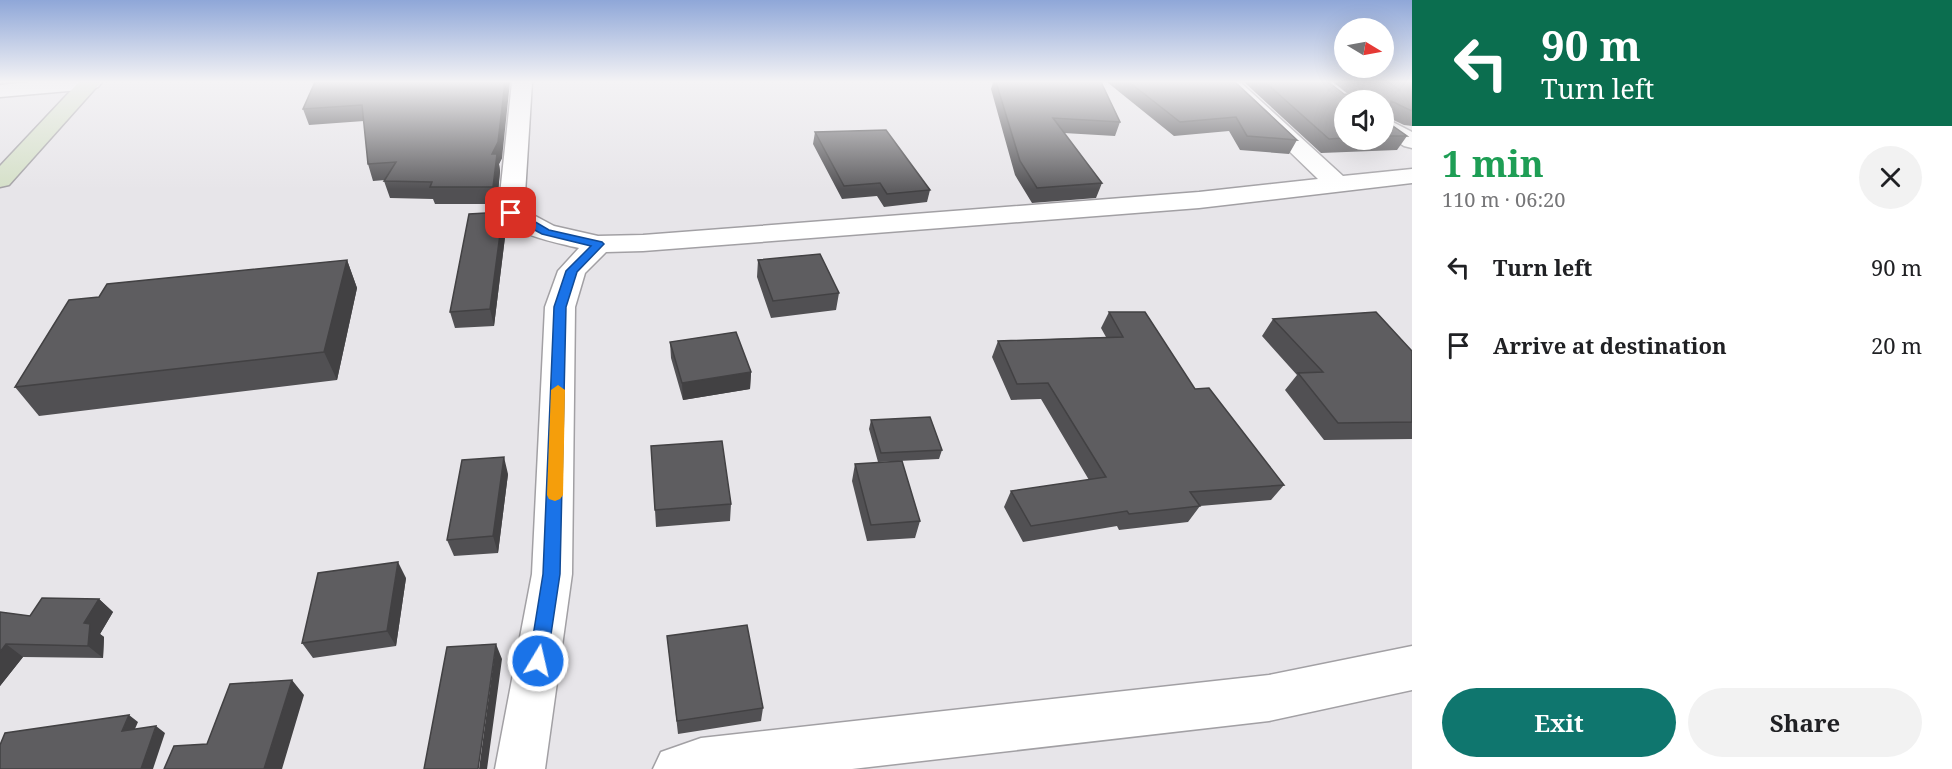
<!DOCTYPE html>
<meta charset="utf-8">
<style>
:root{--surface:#fff;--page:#f2f2f2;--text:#202124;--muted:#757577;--accent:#0f766e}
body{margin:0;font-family:"Noto Serif",serif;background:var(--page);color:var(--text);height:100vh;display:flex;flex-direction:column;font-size:22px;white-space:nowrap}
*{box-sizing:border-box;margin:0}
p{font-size:20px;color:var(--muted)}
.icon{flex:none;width:33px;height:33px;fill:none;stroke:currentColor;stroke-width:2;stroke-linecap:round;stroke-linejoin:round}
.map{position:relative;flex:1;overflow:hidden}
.sheet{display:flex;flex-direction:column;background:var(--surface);width:540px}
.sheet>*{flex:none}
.top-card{background:#0b6e4f;color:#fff;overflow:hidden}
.needle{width:39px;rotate:100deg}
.controls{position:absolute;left:1334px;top:18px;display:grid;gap:12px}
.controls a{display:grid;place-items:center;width:60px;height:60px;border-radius:50%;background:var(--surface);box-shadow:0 6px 24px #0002;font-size:30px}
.pin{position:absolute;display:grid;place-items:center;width:51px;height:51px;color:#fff;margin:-26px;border-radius:12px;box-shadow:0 3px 9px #0006}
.me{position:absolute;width:66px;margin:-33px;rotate:9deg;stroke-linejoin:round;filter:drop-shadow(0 0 4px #0008)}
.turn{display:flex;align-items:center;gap:21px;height:126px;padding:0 30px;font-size:27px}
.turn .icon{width:78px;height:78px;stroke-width:2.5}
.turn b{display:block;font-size:42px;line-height:51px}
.round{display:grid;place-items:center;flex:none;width:63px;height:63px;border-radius:32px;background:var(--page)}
.headline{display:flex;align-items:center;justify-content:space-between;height:102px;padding:0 30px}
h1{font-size:36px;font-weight:700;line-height:45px;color:#1e9e55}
.button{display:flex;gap:12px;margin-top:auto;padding:12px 30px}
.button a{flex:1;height:69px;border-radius:36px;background:var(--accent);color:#fff;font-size:24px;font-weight:700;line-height:69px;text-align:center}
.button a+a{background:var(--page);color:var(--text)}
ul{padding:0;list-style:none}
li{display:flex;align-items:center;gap:18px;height:78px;padding:0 30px}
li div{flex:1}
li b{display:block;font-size:22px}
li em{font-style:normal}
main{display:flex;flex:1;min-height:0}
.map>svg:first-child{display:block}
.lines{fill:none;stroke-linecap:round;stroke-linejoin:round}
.street-casing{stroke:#a2a0a4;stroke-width:3}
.secondary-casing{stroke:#a2a0a4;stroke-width:3}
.street{fill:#fff;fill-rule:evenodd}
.secondary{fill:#d5e0c8;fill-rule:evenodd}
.wall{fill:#515053;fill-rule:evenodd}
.shaded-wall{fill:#424143}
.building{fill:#5e5d60;stroke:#424143;stroke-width:1.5}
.route{fill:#1a73e8;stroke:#114b97;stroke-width:1.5}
.slow{fill:#f59e0b}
</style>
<main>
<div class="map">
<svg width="1412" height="769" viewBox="0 0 1412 769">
<rect width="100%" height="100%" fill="#e7e5e9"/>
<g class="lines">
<defs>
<path id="street" d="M29 82H101V83L98 87 91 89 0 97V85Z
M512 82H532L524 210 554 226 598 236 643 235 1199 192 1318 179 1218 82H1240L1343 176 1412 169V183L1199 208 643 251 606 252 585 273 575 307 572 574 545 769H495L532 574 545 307 558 271 579 248C554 242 513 235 498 213Z
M1383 117 1412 132V148L1404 146 1383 133Z
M1412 646V690L1269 721 852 769H653L661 752 701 738 1269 675Z"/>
<path id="secondary" d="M79 82H101L9 185 0 187V166Z"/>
</defs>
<use href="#street" class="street-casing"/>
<use href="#secondary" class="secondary-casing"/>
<use href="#street" class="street"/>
<use href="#secondary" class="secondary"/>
</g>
<path class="wall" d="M315 82 502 158 499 164 500 171 497 204H435L433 199 390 198 384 181 385 180 373 181 368 164 364 121 309 125 303 109Z
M993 82H1101L1120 122 1115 136 1064 133 1102 183 1096 198 1032 203 1015 175 991 89Z
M1107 82H1235L1297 140 1289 154 1240 150 1229 131 1174 136Z
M1244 82H1328L1344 94 1349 95 1333 82H1412V126L1404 125 1385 116 1383 119 1407 136 1397 150 1321 153ZM1344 100H1383V140H1344Z
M815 132 930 190 927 202 884 207 877 196 842 199 813 144Z
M503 212 506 229 494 326 455 328 450 312Z
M347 260 357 288 337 380 39 416 15 387 99 297Z
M758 260 839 293 836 310 771 318 757 277Z
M1109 312 1195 389 1284 485 1271 500 1200 506 1188 522 1119 530 1117 526 1023 542 1004 507 1011 491 1089 480 1041 399 1011 400 992 357 998 341 1106 337 1101 328Z
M1273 319 1412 351V439L1324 440 1285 390 1297 375 1262 336Z
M670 342 751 372 750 389 683 400 671 358Z
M871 420 942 450 939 459 878 462 869 429Z
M855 464 920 521 915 538 867 541 852 481Z
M508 474 498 553 454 556 447 540Z
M731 504 730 521 656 527 655 510Z
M406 578 396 646 313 658 302 643Z
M99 599 113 612 100 634 104 637 103 658 23 657 0 686V612L30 616Z
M667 636 763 708 761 721 678 734Z"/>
<path class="shaded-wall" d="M505 82H510L502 158 499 164 500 171 497 204 493 187 492 154Z
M503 212 506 229 494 326 490 309Z
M347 260 357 288 337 380 324 352Z
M751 372 750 389 683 400 682 383Z
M504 457 508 474 498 553 493 536Z
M398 562 406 578 396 646 387 631Z
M99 599 113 612 100 634 104 637 103 658 88 646 84 623Z
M6 644 23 657 0 686V652Z
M496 644 502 659 487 769H479Z
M292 680 304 695 282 769H264Z
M129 715 138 722 131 738 122 731Z
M156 726 165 733 153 769H141Z"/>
<path class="building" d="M315 82H505L498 142 492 154H497L493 187H430L432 182 384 181 396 162 368 164 362 105 303 109Z
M996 82H1101L1120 122 1053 118 1102 183 1037 188 1020 161Z
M1129 82H1235L1297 140 1247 136 1236 117 1180 122Z
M1265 82H1328L1344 94 1353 95 1354 89H1362L1364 86 1359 82H1412V111L1391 101 1390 110 1383 109V100H1344V138L1329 139Z
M1383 119 1407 136H1383Z
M886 130 930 190 887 194 880 183 844 186 815 132Z
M503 212 490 309 450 312 469 214Z
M820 254 839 293 773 301 758 260Z
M347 260 324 352 15 387 69 300 99 297 107 284Z
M1109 312H1145L1195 389 1209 388 1284 485 1190 492 1200 506 1129 514 1127 511 1031 526 1011 491 1106 477 1048 383 1017 384 998 341 1123 337Z
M1376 312 1412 351V422L1338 423 1298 373 1323 372 1273 319Z
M736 332 751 372 682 383 670 342Z
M930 417 942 450 881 453 871 420Z
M722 441 731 504 655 510 651 446Z
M504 457 493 536 447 540 462 460Z
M902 461 920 521 871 525 855 464Z
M398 562 387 631 302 643 318 573Z
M42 598 99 599 84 623 90 624 88 646 6 644 0 652V612L30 616Z
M747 625 763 708 677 721 667 636Z
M496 644 478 769H424L447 647Z
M292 680 264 769H164L174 746 207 744 230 684Z
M129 715 122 731 156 726 141 769H0V745L5 733Z"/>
<linearGradient id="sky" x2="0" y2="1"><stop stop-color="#8fa7d8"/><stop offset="0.43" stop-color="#f4f3f5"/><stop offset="1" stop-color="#f4f3f5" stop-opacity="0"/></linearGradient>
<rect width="1412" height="190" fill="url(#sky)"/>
<path class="route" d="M507 210H515L549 230 602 242 604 244 577 272 566 307 560 574 547 661 544 667 538 670 531 667 529 661 543 574 554 307 566 271 591 246 542 234 507 215Z"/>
<path class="slow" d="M558 385 565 390 563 495 560 499 555 501 549 499 547 495 551 390Z"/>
</svg>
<div class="controls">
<a><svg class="needle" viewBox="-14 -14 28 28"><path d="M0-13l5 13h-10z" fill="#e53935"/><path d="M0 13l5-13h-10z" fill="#757577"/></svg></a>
<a><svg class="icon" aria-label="sound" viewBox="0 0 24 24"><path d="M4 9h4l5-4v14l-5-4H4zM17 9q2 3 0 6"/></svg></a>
</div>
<div class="pin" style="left:511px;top:213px;background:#d93025"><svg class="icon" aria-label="arrive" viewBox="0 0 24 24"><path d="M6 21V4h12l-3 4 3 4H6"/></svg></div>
<svg class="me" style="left:538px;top:661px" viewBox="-20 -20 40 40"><circle r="17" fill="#1a73e8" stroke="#fff" stroke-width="3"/><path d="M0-11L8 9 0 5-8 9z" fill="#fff"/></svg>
</div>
<section class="sheet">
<div class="top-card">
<div class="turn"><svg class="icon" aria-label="left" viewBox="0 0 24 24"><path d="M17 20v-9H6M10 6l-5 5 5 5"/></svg><div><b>90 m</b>Turn left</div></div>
</div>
<div class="headline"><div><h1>1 min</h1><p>110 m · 06:20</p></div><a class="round"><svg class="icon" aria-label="close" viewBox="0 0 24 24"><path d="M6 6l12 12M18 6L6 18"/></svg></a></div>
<ul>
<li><svg class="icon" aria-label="left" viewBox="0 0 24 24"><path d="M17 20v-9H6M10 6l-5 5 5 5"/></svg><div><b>Turn left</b></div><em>90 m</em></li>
<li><svg class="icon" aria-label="arrive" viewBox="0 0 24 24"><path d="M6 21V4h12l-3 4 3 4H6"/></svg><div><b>Arrive at destination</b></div><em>20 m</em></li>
</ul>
<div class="button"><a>Exit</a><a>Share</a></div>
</section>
</main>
